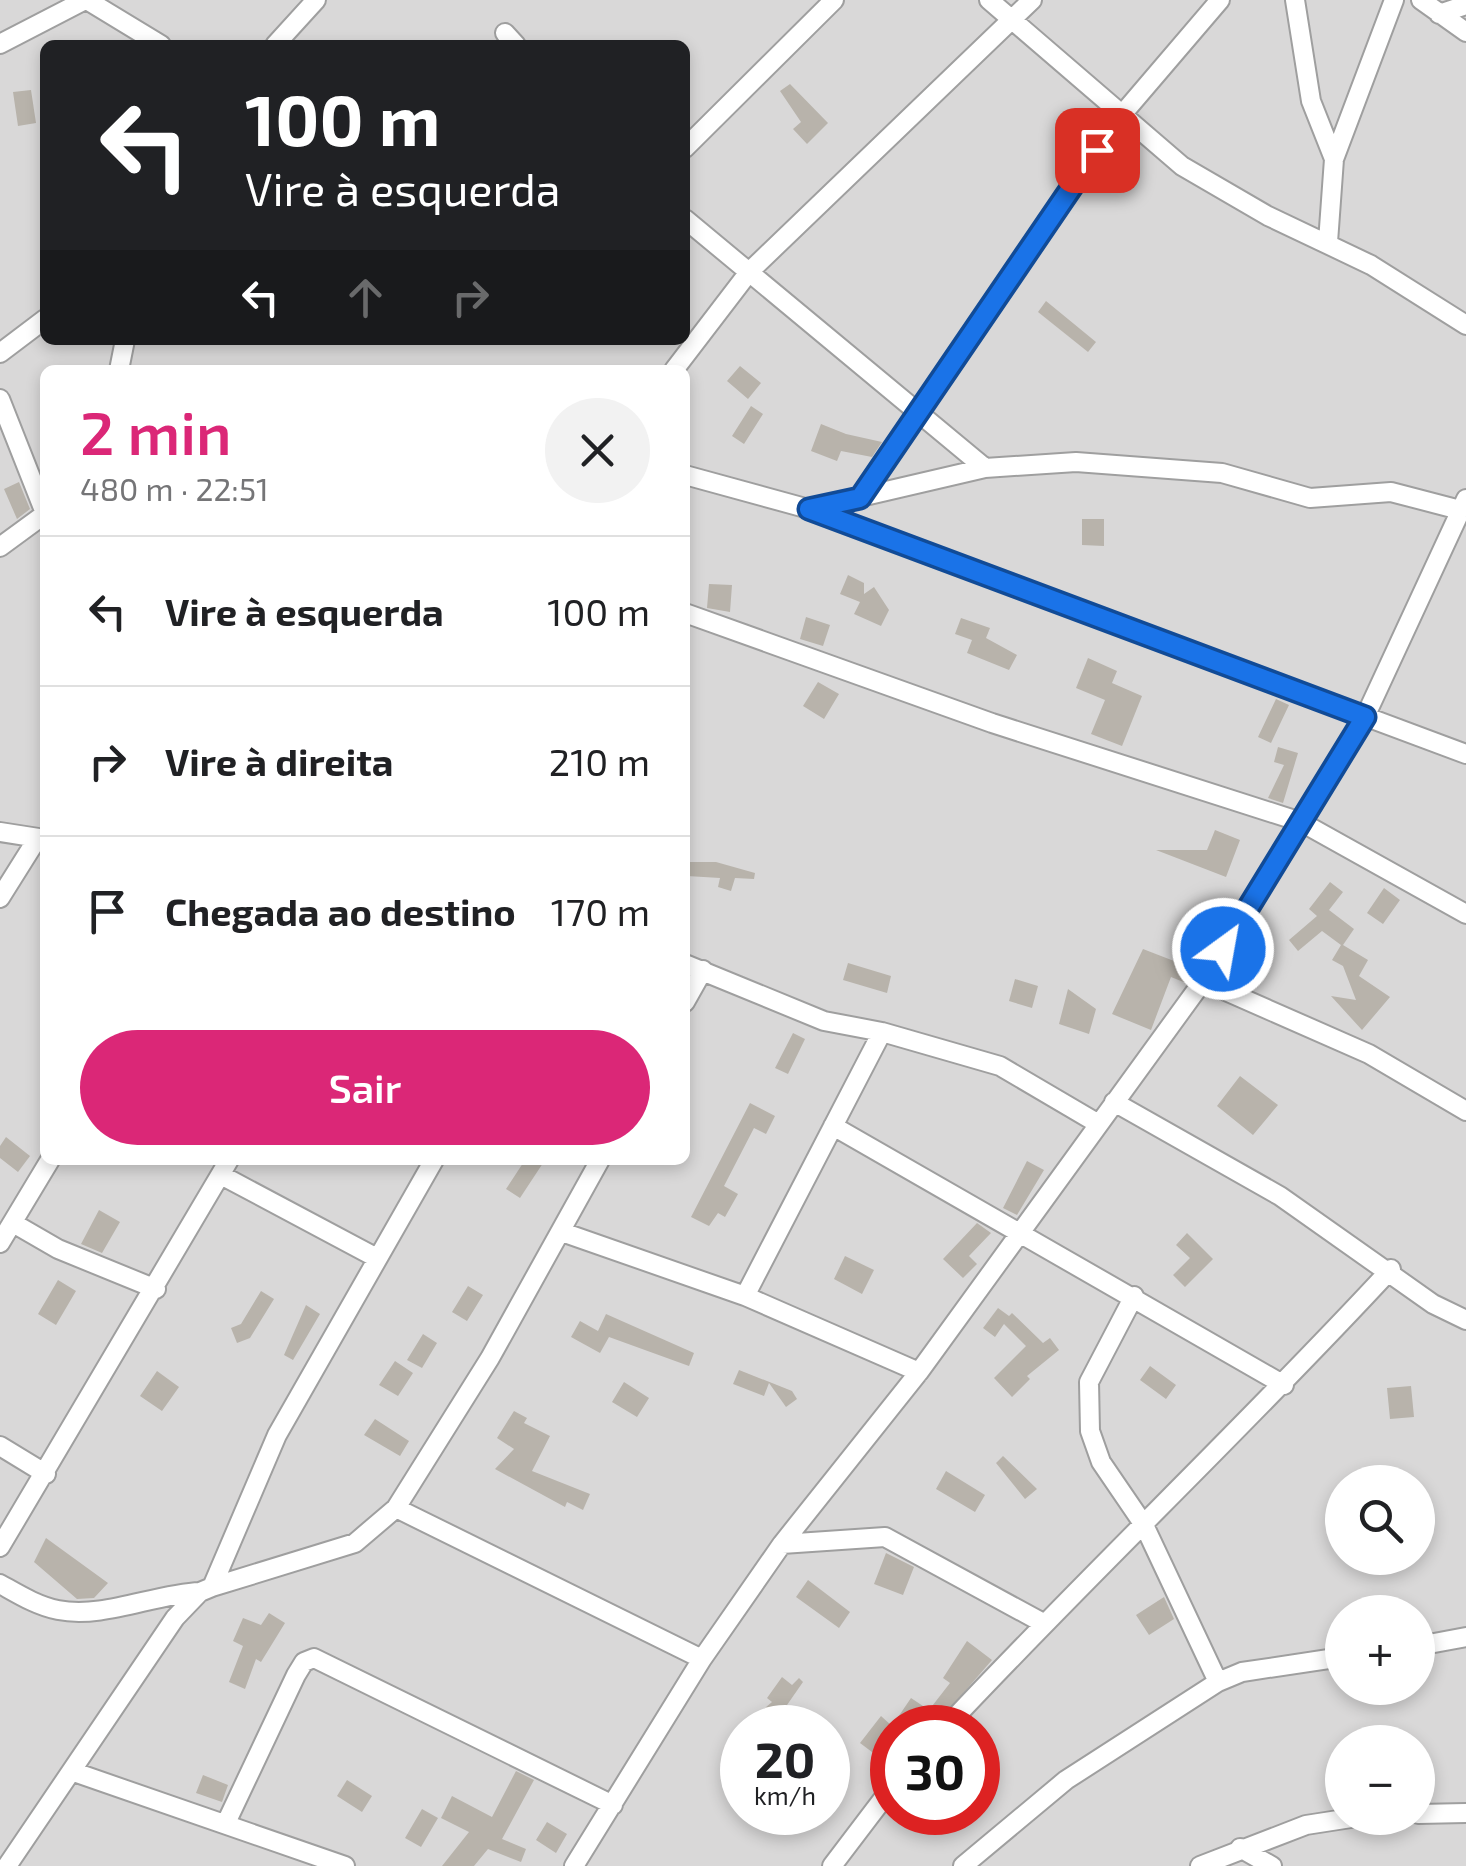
<!DOCTYPE html>
<html lang="pt">
<meta charset="utf-8">
<style>
:root{--surface:#fff;--page:#f2f2f2;--text:#202124;--muted:#757577;--line:#e0e0e0;--accent:#db2777}
body{margin:0;font-family:"Exo 2",sans-serif;background:var(--page);color:var(--text);height:100vh;display:flex;flex-direction:column;font-size:38px;white-space:nowrap}
*{box-sizing:border-box;margin:0}
p{font-size:32px;color:var(--muted)}
.icon{flex:none;width:55px;height:55px;fill:none;stroke:currentColor;stroke-width:2;stroke-linecap:round;stroke-linejoin:round}
.map{position:relative;flex:1;overflow:hidden}
.drawer{position:absolute;left:40px;top:365px;width:650px;height:800px;display:flex;flex-direction:column;background:var(--surface);border-radius:15px;box-shadow:0 5px 15px #0003}
.drawer>*{flex:none}
.banner{position:absolute;left:40px;top:40px;width:650px;height:305px;border-radius:15px;box-shadow:0 5px 15px #0003;background:#202124;color:#fff;overflow:hidden}
.tools{position:absolute;left:1325px;top:1465px;display:grid;gap:20px}
.tools a{display:grid;place-items:center;width:110px;height:110px;border-radius:50%;background:var(--surface);box-shadow:0 5px 15px #0003;font-size:50px}
.speed{position:absolute;left:720px;top:1705px;display:flex;gap:20px;font-size:50px;font-weight:700;text-align:center}
.speed>*{display:grid;place-content:center;width:130px;height:130px;border-radius:50%;background:var(--surface);box-shadow:0 5px 15px #0003;line-height:1}
.speed small{font-size:25px;font-weight:400}
.speed .limit{border:15px solid #d22;background:#fff;color:#111}
.pin{position:absolute;display:grid;place-items:center;width:85px;height:85px;color:#fff;margin:-42px;border-radius:20px;box-shadow:0 5px 15px #0006}
.me{position:absolute;width:110px;margin:-55px;rotate:32deg;stroke-linejoin:round;filter:drop-shadow(0 0 8px #0008)}
.turn{display:flex;align-items:center;gap:35px;height:210px;padding:0 40px;font-size:45px}
.turn .icon{width:130px;height:130px;stroke-width:2.5}
.turn b{display:block;font-size:70px;line-height:85px}
.lanes{display:flex;align-items:center;height:95px;padding:0 40px;background:#0003;justify-content:center;gap:50px;direction:ltr}
.lanes .off{opacity:.35}
.round{display:grid;place-items:center;flex:none;width:105px;height:105px;border-radius:52px;background:var(--page)}
.head{display:flex;align-items:center;justify-content:space-between;height:170px;padding:0 40px}
h1{font-size:60px;font-weight:600;line-height:75px;color:var(--accent)}
.action{display:flex;gap:20px;margin-top:auto;padding:20px 40px}
.action a{flex:1;height:115px;border-radius:60px;background:var(--accent);color:#fff;font-size:40px;font-weight:600;line-height:115px;text-align:center}
ul{padding:0;list-style:none}
li{display:flex;align-items:center;gap:30px;height:150px;padding:0 40px;border-top:2px solid var(--line)}
li div{flex:1}
li b{display:block;font-size:38px}
li em{font-style:normal}
.map>svg:first-child{display:block}
.residential{fill:#d9d8d8;fill-rule:evenodd}
.building{fill:#b8b3ab}
.lines{fill:none;stroke-linecap:round;stroke-linejoin:round}
.street-casing{stroke:#9f9f9f;stroke-width:22}
.street{stroke:#fff;stroke-width:18}
.route-casing{stroke:#114b97;stroke-width:25}
.route{stroke:#1a73e8;stroke-width:18}
</style>
<div class="map">
<svg width="1466" height="1866" viewBox="0 0 1466 1866">
<rect width="100%" height="100%" fill="#ebeae1"/>
<path class="residential" d="M0 0H1466V1866H0ZM45 45H685V340H45ZM45 370H685V1160H45ZM1342 1482H1418V1558H1342ZM1342 1612H1418V1688H1342ZM742 1728H828V1812H742ZM892 1728H978V1812H892ZM1342 1742H1418V1818H1342Z"/>
<path class="building" d="M790 84 828 123 807 144 793 129 801 122 780 91Z
M31 90 36 123 18 126 13 92Z
M1046 301 1096 342 1088 352 1038 312Z
M740 366 761 383 748 399 727 381Z
M751 406 763 414 744 444 732 436Z
M821 424 846 434 882 442 872 457 841 451 837 461 811 451Z
M19 482 30 509 17 519 4 489Z
M1082 519H1104V546L1082 545Z
M848 575 864 583V594L874 587 889 610 881 626 854 614 860 602 840 594Z
M709 584 732 585 730 612 707 608Z
M806 617 830 625 823 646 800 639Z
M961 618 990 628 986 638 1017 655 1009 670 967 653 972 640 955 634Z
M1088 658 1117 671 1112 683 1142 696 1122 746 1091 734 1105 700 1076 688Z
M818 682 839 694 824 719 803 706Z
M1276 699 1289 705 1271 743 1258 737Z
M1278 747 1298 753 1283 803 1268 798 1284 765 1274 762Z
M1215 830 1240 840 1226 877 1156 850H1207Z
M687 862H716L755 873 754 879 735 878 731 891 718 887 720 878 687 876Z
M1330 882 1343 892 1329 910 1354 929 1343 945 1368 960 1359 976 1390 997 1362 1030 1331 996 1356 1000 1343 966 1332 960 1341 945 1322 931 1298 951 1289 940 1317 916 1309 909Z
M1384 888 1400 900 1383 924 1367 913Z
M1143 949 1192 968 1186 983 1171 977 1151 1030 1112 1014Z
M848 963 891 976 887 993 843 980Z
M1015 979 1038 986 1032 1008 1009 1001Z
M1068 989 1096 1009 1089 1034 1059 1024Z
M793 1033 805 1039 788 1074 775 1068Z
M1240 1076 1278 1105 1253 1135 1217 1106Z
M750 1103 775 1116 766 1134 754 1128 724 1186 738 1194 725 1217 718 1213 709 1226 691 1217Z
M6 1137 30 1156 18 1172 0 1158V1146Z
M525 1160H545L520 1198 506 1189Z
M1027 1161 1044 1170 1017 1215 1003 1208Z
M99 1210 120 1222 102 1253 81 1244Z
M977 1223 991 1233 969 1256 977 1264 963 1278 943 1259Z
M1187 1233 1213 1259 1185 1287 1173 1275 1190 1258 1176 1245Z
M845 1256 874 1270 862 1294 834 1279Z
M58 1280 76 1291 56 1325 38 1314Z
M468 1286 483 1295 467 1321 452 1312Z
M261 1291 274 1299 250 1338 237 1343 231 1328 241 1324Z
M306 1305 320 1314 293 1360 284 1355Z
M998 1308 1009 1316 1012 1313 1043 1343 1050 1338 1059 1350 1027 1376 1030 1379 1012 1397 994 1378 1026 1346 1004 1324 995 1337 983 1328Z
M606 1314 694 1353 689 1366 609 1337 600 1353 571 1337 580 1321 598 1331Z
M423 1334 437 1343 422 1368 407 1360Z
M395 1361 413 1373 398 1396 379 1385Z
M1150 1366 1176 1385 1166 1399 1140 1380Z
M739 1370 792 1391 797 1399 786 1407 769 1383 764 1396 733 1384Z
M157 1371 179 1387 162 1411 140 1396Z
M624 1382 649 1398 637 1417 612 1402Z
M1411 1386 1414 1417 1390 1419 1387 1388Z
M514 1411 527 1418 524 1423 550 1436 532 1471 590 1494 583 1510 567 1502 565 1507 495 1469 514 1449 497 1438Z
M375 1419 409 1441 400 1456 364 1435Z
M1003 1456 1037 1489 1025 1499 996 1463Z
M946 1471 985 1495 975 1512 936 1489Z
M46 1538 108 1583 94 1598 77 1599 34 1562Z
M886 1553 914 1567 903 1595 874 1584Z
M808 1580 850 1612 839 1628 796 1597Z
M1164 1597 1174 1619 1149 1635 1136 1615Z
M269 1613 285 1623 261 1662 256 1659 245 1689 229 1682 243 1646 233 1641 243 1618 261 1625Z
M967 1641 992 1660 933 1728H892V1750L884 1761 860 1743 881 1716 892 1726 911 1698 929 1710 950 1683 943 1678Z
M782 1677 792 1685 799 1678 803 1682 787 1705 790 1708 785 1718 770 1728 758 1714 772 1702 767 1698Z
M516 1771 534 1780 502 1839 526 1849 521 1862 488 1849 474 1866H442L469 1832 441 1818 452 1796 492 1817Z
M203 1775 228 1785 222 1802 196 1793Z
M347 1780 372 1796 362 1812 337 1796Z
M422 1809 438 1818 421 1847 405 1838Z
M547 1822 567 1834 556 1853 536 1840Z"/>
<g class="lines">
<defs>
<path id="street" d="M87 0 161 45
M989 0 1182 166 1268 216 1371 265 1466 325
M1295 0 1311 101 1334 159
M1421 0 1466 32
M1439 14 1466 5
M505 33 516 45
M0 44 85 0
M275 45 316 0
M685 148 834 0
M685 219 985 468
M1328 242 1334 159 1394 0
M0 353 45 319
M119 370 125 340
M674 370 749 272 1032 0
M0 399 45 513
M685 475 809 509 1466 754
M859 498 1120 117 1220 0
M809 509 985 468 1076 462 1222 473 1310 498 1391 492 1460 510
M0 547 45 514
M685 613 992 723 1301 822 1466 914
M0 832 45 839
M0 898 37 839
M685 964 824 1021 882 1032 1000 1066 1097 1123
M1203 981 1369 1054 1466 1111
M685 1002 703 970
M1114 1102 1280 1196 1433 1304 1466 1320
M833 1126 1284 1385
M221 1175 375 1257
M13 1223 58 1249 156 1289
M562 1232 745 1296 919 1372
M0 1243 50 1160
M745 1296 882 1032
M1134 1296 1089 1382 1090 1431 1101 1462 1144 1525 1218 1682
M0 1446 46 1474
M396 1508 702 1659
M782 1544 885 1537 1043 1623
M0 1547 229 1160
M0 1584C18 1594 37 1606 58 1610 103 1619 154 1594 200 1592
M212 1587 277 1435 434 1160
M1418 1646 1466 1637
M945 1728C1091 1572 1246 1426 1391 1269
M74 1772 345 1866
M1418 1814 1466 1813
M226 1823 296 1675 304 1662 314 1658 613 1805
M1240 1848 1272 1866
M7 1866 175 1618 200 1592 212 1587 355 1543 396 1508 490 1358 600 1160
M574 1866 702 1659 782 1544 919 1372 1203 981 1365 717 1466 499
M832 1866 892 1787
M963 1866 1066 1780 1218 1682 1242 1672 1342 1657
M1200 1866 1306 1825 1351 1818"/>
</defs>
<use href="#street" class="street-casing"/>
<use href="#street" class="street"/>
</g>
<g class="lines">
<defs>
<path id="route" d="M1097 150 860 498 809 509 1365 717 1223 949"/>
</defs>
<use href="#route" class="route-casing"/>
<use href="#route" class="route"/>
</g>
</svg>
<div class="tools">
<a><svg class="icon" aria-label="search" viewBox="0 0 24 24"><circle cx="10" cy="10" r="6"/><path d="M15 15l6 6"/></svg></a>
<a>+</a>
<a>−</a>
</div>
<div class="speed"><div>20<small>km/h</small></div><div class="limit">30</div></div>
<div class="pin" style="left:1097px;top:150px;background:#d93025"><svg class="icon" aria-label="arrive" viewBox="0 0 24 24"><path d="M6 21V4h12l-3 4 3 4H6"/></svg></div>
<svg class="me" style="left:1223px;top:949px" viewBox="-20 -20 40 40"><circle r="17" fill="#1a73e8" stroke="#fff" stroke-width="3"/><path d="M0-11L8 9 0 5-8 9z" fill="#fff"/></svg>
<div class="banner">
<div class="turn"><svg class="icon" aria-label="left" viewBox="0 0 24 24"><path d="M17 20v-9H6M10 6l-5 5 5 5"/></svg><div><b>100 m</b>Vire à esquerda</div></div>
<div class="lanes"><svg class="icon" aria-label="left" viewBox="0 0 24 24"><path d="M17 20v-9H6M10 6l-5 5 5 5"/></svg><svg class="icon off" aria-label="ahead" viewBox="0 0 24 24"><path d="M12 20V5M6 11l6-6 6 6"/></svg><svg class="icon off" aria-label="right" viewBox="0 0 24 24"><path d="M7 20v-9h11M14 6l5 5-5 5"/></svg></div>
</div>
<section class="drawer">
<div class="head"><div><h1>2 min</h1><p>480 m · 22:51</p></div><a class="round"><svg class="icon" aria-label="close" viewBox="0 0 24 24"><path d="M6 6l12 12M18 6L6 18"/></svg></a></div>
<ul>
<li><svg class="icon" aria-label="left" viewBox="0 0 24 24"><path d="M17 20v-9H6M10 6l-5 5 5 5"/></svg><div><b>Vire à esquerda</b></div><em>100 m</em></li>
<li><svg class="icon" aria-label="right" viewBox="0 0 24 24"><path d="M7 20v-9h11M14 6l5 5-5 5"/></svg><div><b>Vire à direita</b></div><em>210 m</em></li>
<li><svg class="icon" aria-label="arrive" viewBox="0 0 24 24"><path d="M6 21V4h12l-3 4 3 4H6"/></svg><div><b>Chegada ao destino</b></div><em>170 m</em></li>
</ul>
<div class="action"><a>Sair</a></div>
</section>
</div>
